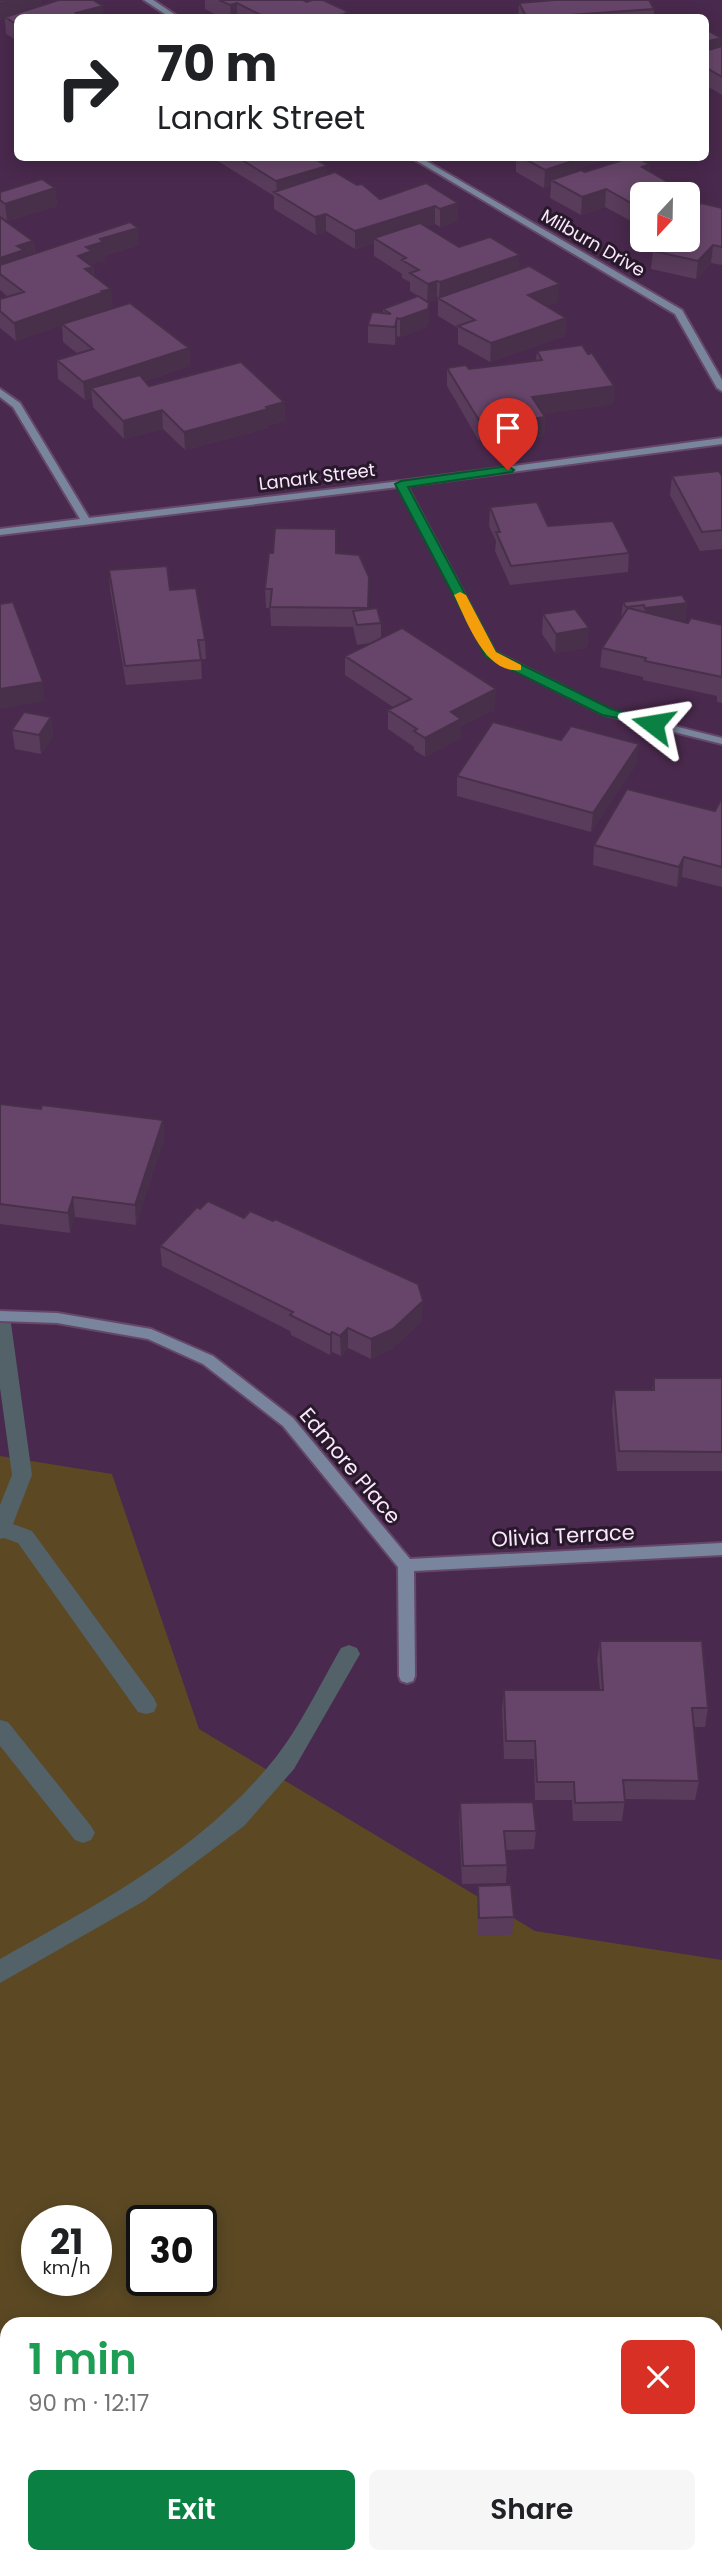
<!DOCTYPE html>
<meta charset="utf-8">
<style>
:root{--surface:#fff;--page:#f6f6f6;--text:#202124;--muted:#757577;--accent:#0b8043}
body{margin:0;font-family:Poppins,sans-serif;background:var(--page);color:var(--text);height:100vh;display:flex;flex-direction:column;font-size:26px;white-space:nowrap}
*{box-sizing:border-box;margin:0}
p{font-size:23px;color:var(--muted)}
.icon{flex:none;width:38px;height:38px;fill:none;stroke:currentColor;stroke-width:2;stroke-linecap:round;stroke-linejoin:round}
.map{position:relative;flex:1;overflow:hidden}
.sheet{position:absolute;left:0px;top:2317px;width:723px;height:247px;display:flex;flex-direction:column;background:var(--surface);border-radius:21px 21px 0 0;box-shadow:0 4px 18px #0003}
.sheet>*{flex:none}
.guide{position:absolute;left:14px;top:14px;width:695px;height:147px;border-radius:10px;box-shadow:0 4px 18px #0003;background:#fff;color:var(--text);overflow:hidden}
.needle{width:46px;rotate:202deg}
.buttons{position:absolute;left:630px;top:182px;display:grid;gap:14px}
.buttons a{display:grid;place-items:center;width:70px;height:70px;border-radius:10px;background:var(--surface);box-shadow:0 4px 18px #0003;font-size:35px}
.speed{position:absolute;left:21px;top:2205px;display:flex;gap:14px;font-size:35px;font-weight:700;text-align:center}
.speed>*{display:grid;place-content:center;width:91px;height:91px;border-radius:50%;background:var(--surface);box-shadow:0 4px 18px #0003;line-height:1}
.speed small{font-size:18px;font-weight:400}
.speed .limit{border:4px solid #111;border-radius:10px;background:#fff;color:#111}
.pin{position:absolute;display:grid;place-items:center;width:60px;height:60px;color:#fff;margin:-72px -30px;border-radius:50% 50% 50% 0;rotate:-45deg;box-shadow:0 0 7px #0007}
.pin .icon{rotate:45deg}
.me{position:absolute;width:77px;margin:-38px;rotate:284deg;stroke-linejoin:round;filter:drop-shadow(0 0 5px #0008)}
.turn{display:flex;align-items:center;gap:24px;height:147px;padding:0 28px;font-size:32px}
.turn .icon{width:91px;height:91px;stroke-width:2.5}
.turn b{display:block;font-size:49px;line-height:60px}
.round{display:grid;place-items:center;flex:none;width:74px;height:74px;border-radius:10px;background:var(--page)}
.head{display:flex;align-items:center;justify-content:space-between;height:119px;padding:0 28px}
h1{font-size:42px;font-weight:600;line-height:52px;color:#1e9e55}
.action{display:flex;gap:14px;margin-top:auto;padding:14px 28px}
.action a{flex:1;height:80px;border-radius:10px;background:var(--accent);color:#fff;font-size:28px;font-weight:600;line-height:80px;text-align:center}
.action a+a{background:var(--page);color:var(--text)}
.map>svg:first-child{display:block}
.green{fill:#5c4924;fill-rule:evenodd}
.lines{fill:none;stroke-linecap:round;stroke-linejoin:round}
.stream{fill:#536169;fill-rule:evenodd}
.street-casing{stroke:#654769;stroke-width:4}
.street{fill:#79859c;fill-rule:evenodd}
.wall{fill:#593b5b}
.shaded-wall{fill:#48304a}
.building{fill:#67456a;stroke:#48304a;stroke-width:2}
.route{fill:#0b8043;stroke:#07532c;stroke-width:2}
.slow{fill:#f59e0b}
.labels{text-anchor:middle;stroke-width:6;stroke-linejoin:round;paint-order:stroke}
.far-street-label{font-size:18px;fill:#fbe7fd;stroke:#271929}
.street-label{font-size:21px;fill:#fbe7fd;stroke:#271929}
</style>
<div class="map">
<svg width="722" height="2563" viewBox="0 0 722 2563">
<rect width="100%" height="100%" fill="#49294d"/>
<path class="green" d="M0 1456 112 1474 199 1729 535 1931 722 1960V2563H0ZM37 2221H96V2280H37ZM142 2221H201V2280H142ZM7 2324H716V2557H7Z"/>
<g class="lines">
<path class="stream" d="M0 1309 7 1311 10 1316 32 1475 13 1524 32 1531 154 1698 157 1705 154 1712 146 1714 138 1712 18 1543 4 1538 0 1539V1505L12 1475 0 1388Z
M349 1645 357 1648 360 1654 294 1769 244 1826 144 1901 0 1983V1959C101 1902 202 1850 276 1757 299 1728 322 1681 341 1648Z
M0 1720 8 1722 91 1826 95 1833 91 1840 83 1843 75 1840 0 1746Z"/>
<defs>
<path id="street" d="M144 0H153L180 18H171Z
M412 158H421L682 310 722 380V391L717 388 675 314Z
M0 389 20 403 89 518 401 481 722 438V444L407 486 495 652 610 710 722 738V744L602 714 487 656 398 487 0 535V529L80 519 13 407 0 397Z
M0 1311 57 1313 151 1329 213 1356 293 1418 410 1559 722 1543V1555L414 1571 415 1676 413 1681 407 1683 401 1681 399 1676 398 1567 283 1426 203 1364 148 1339 57 1323 0 1321Z"/>
</defs>
<use href="#street" class="street-casing"/>
<use href="#street" class="street"/>
</g>
<path class="wall" d="M0 0H41V6L18 18V41L6 34 5 19 0 20Z
M205 0H303L349 18H222L205 9Z
M519 3 654 9V18H518Z
M705 29 720 47 722 46V95L705 85Z
M213 158H313L327 175 380 199 458 203V221L440 227 435 224 426 227 459 247 520 269 558 302 546 306 566 318 565 336 490 362 458 344V328L438 316V300L437 299 427 302 429 321 427 327 400 337 397 336 395 345 368 343V325L383 313V309L418 296 410 291V282L402 278V274L374 256V243L355 249 326 231 316 235 274 209V196Z
M516 158H611L576 169 575 172 581 170 585 172 629 158H638L650 164V171L690 195 689 212H688V194H642V227L605 207 581 215 550 198 551 185 544 188 516 172Z
M55 188 57 206 7 221 0 216V192Z
M722 208V265L711 263 696 279 651 269 653 251Z
M0 217 33 241 35 253 139 245 104 256 105 260 93 263 94 275 113 307 105 309V310L189 348 190 366 145 381 149 386 284 402 285 421 268 425V428L185 450 163 429 124 439 93 407 92 398 85 400 58 379 57 360 78 354 63 342 62 325 16 341 0 328V299L8 297 0 290Z
M537 351 588 354 614 386 613 404 543 414 545 417 544 436 497 442 494 438 479 441 447 386V368L469 369 536 360Z
M672 476H722V549L700 551 670 495Z
M490 507 629 553 628 572 510 585 495 551 496 541 489 526Z
M336 553 368 609 381 623V638L495 709 461 726V738L425 757 414 750V747L388 729V710L393 707 345 675V656L370 643 357 645 353 627 271 626 270 608H266L265 589Z
M109 570 170 590 205 640 206 659H201L202 679 126 685 110 589Z
M623 602 687 603 685 622 722 625V703L717 702V696L643 680V677L600 667 602 648 621 619Z
M543 614 589 628 587 647 555 653 542 634Z
M51 717 53 736 41 754 15 749 12 730Z
M637 763 591 832 457 796V776Z
M722 798V887L682 877 677 887 593 865 594 845 715 811Z
M0 1104 163 1120 164 1139 136 1225 75 1217 70 1233 0 1224Z
M160 1246 422 1321 392 1349 371 1359 348 1348 341 1356 332 1352 330 1355 291 1335 290 1331 162 1266Z
M654 1378H722V1471H617L612 1410 614 1390H652Z
M600 1641 708 1708 705 1727H694L699 1781 695 1800 625 1799 622 1821H573L572 1800H535L534 1759H504L502 1708 504 1690H600L597 1660Z
M460 1803 536 1831 534 1849 506 1850 507 1865 506 1883 462 1884 459 1822Z
M478 1886 514 1917 512 1935 478 1936 477 1904Z"/>
<path class="shaded-wall" d="M12 0H41V9L5 17V19L0 20V3Z
M237 3V18H231L230 5Z
M103 6 104 18H76V13Z
M349 12V18H334Z
M721 38 719 55 705 59V42Z
M567 158H611L576 169 575 177 551 180V185L544 188 545 170Z
M650 164 649 181 642 167Z
M327 166V183L277 193 276 181Z
M55 188 57 206 7 221 5 204Z
M606 189 605 207 581 215 582 197Z
M688 195H690L689 212H688Z
M458 203V221L440 227V209Z
M435 206V224L379 242 374 238V243L355 249V231Z
M326 214V231L316 235 315 217Z
M138 228 139 245 104 256 105 260 93 263 94 285 78 256 86 247 100 239Z
M33 241 35 259 0 274V258L17 246Z
M713 245 711 263 696 279 698 261Z
M520 255 519 272 439 298 440 282Z
M437 281V299L427 302 428 284Z
M560 284 558 302 527 313 528 295Z
M111 289 113 307 105 309V311L16 341 14 323Z
M429 303V321L427 327 400 337V319Z
M397 318V336L395 345V327Z
M566 318 565 336 490 362 491 343Z
M189 348 190 366 99 396 91 388 92 398 85 400 83 382Z
M614 386 613 404 531 416 532 397Z
M284 402 285 421 268 425V428L185 450 184 432Z
M162 410 163 429 124 439 123 421Z
M545 417 544 436 497 442 498 424Z
M495 420 494 438 479 441 480 422Z
M687 603 685 622 643 627 645 608Z
M589 628 587 647 555 653 556 634Z
M43 682 45 701 0 709V689Z
M496 689 495 709 461 726V738L425 757V738L451 712Z
M51 717 53 736 41 754 39 735Z
M639 744 637 763 591 832 593 813Z
M684 857 682 877 677 887 679 867Z
M163 1120 164 1139 136 1225 135 1205Z
M73 1197 75 1217 70 1233 68 1213Z
M423 1301 422 1321 392 1349 371 1359V1339Z
M348 1328V1348L341 1356 340 1336Z
M332 1332V1352L330 1355V1335Z"/>
<path class="building" d="M0 0H12L0 3Z
M59 0H93L103 6 76 13 83 18H18V24H16L5 17Z
M219 0H303L307 2 312 0H323L349 12 334 18H267L237 3 230 5Z
M555 0H649L654 9 527 18 519 3Z
M641 15 646 18H630Z
M705 29 721 38 705 42Z
M722 46V77L705 67V51Z
M239 158H313L327 166 276 181Z
M523 158H572L576 160 545 170Z
M629 158H638L650 164 642 167 690 195H688V194H642V209L606 189 582 197 551 180 581 170 585 172Z
M335 172 357 185 362 184 380 199 426 183 458 203 440 209 435 206 355 231 326 214 315 217 274 192Z
M42 179 55 188 5 204 0 200V192Z
M701 203 722 208V247L713 245 698 261 653 251 664 240H688V217Z
M0 217 33 241 17 246 24 250 0 258Z
M130 222 138 228 100 239 103 242 86 247 92 251 78 256 93 267 85 269 111 289 102 291 104 292 14 323 0 311V299L24 292 0 274V265Z
M420 223 459 247 490 237 520 255 440 282 437 281 428 284 410 273 419 270 402 260 406 258 374 238Z
M529 266 560 284 528 295 566 318 491 343 458 326 475 320 438 298Z
M418 296 429 303 428 309 400 319 397 318 395 327 368 325 372 312 391 314 383 309Z
M130 303 189 348 83 382 57 360 93 349 62 324Z
M582 345 588 354 592 353 614 386 532 397 545 417 498 424 495 420 480 422 447 368 466 365 469 369 542 360 537 351Z
M241 362 284 402 266 407 268 409 184 432 162 410 123 421 91 388 140 375 149 386Z
M719 471 722 476V530L702 532 672 476Z
M537 502 548 526 613 521 629 553 511 566 496 532H500L490 507Z
M275 528 336 529V553L359 555 369 577 368 608 270 607 272 589H265L269 553H273Z
M167 566 170 590 196 588 205 640H198L201 660 125 666 109 570Z
M682 595 687 603 645 608 644 605 626 607 623 602Z
M13 602 43 682 0 689V604Z
M377 608 381 623 357 625 353 611Z
M628 608 688 623 691 618 722 625V677L645 661 646 658 602 648Z
M575 609 589 628 556 634 543 614Z
M402 628 496 689 451 712 461 719 425 738 414 731 417 729 388 710 411 699 345 656Z
M24 712 51 717 39 735 12 730Z
M493 722 561 740 571 726 639 744 593 813 457 776Z
M627 789 715 811 722 798V867L684 857 679 867 594 845Z
M0 1104 41 1109 42 1105 163 1120 135 1205 73 1197 68 1213 0 1204Z
M208 1201 244 1218 250 1211 273 1221 275 1219 418 1284 423 1301 393 1329 371 1339 348 1328 340 1336 332 1332 330 1335 290 1315 293 1312 160 1246 197 1207 200 1209Z
M654 1378H722V1452L619 1451 614 1390H654Z
M600 1641H702L708 1708H692L699 1781 623 1780 625 1802 575 1803 574 1782H537L535 1741H506L504 1690H603Z
M533 1802 536 1831H504L507 1865 463 1866 460 1803Z
M511 1885 514 1917 479 1918 478 1886Z"/>
<path class="route" d="M508 466 514 470 512 472 408 487 496 652 611 709 657 721V726L602 715 486 657 395 484 401 481Z"/>
<path class="slow" d="M460 592 466 595 496 652 521 665V670C485 675 467 621 454 595Z"/>
<g class="labels">
<g class="far-street-label">
<text transform="translate(593 243) rotate(30)" y="6">Milburn Drive</text>
<text transform="translate(317 477) rotate(-7)" y="6">Lanark Street</text>
</g>
<g class="street-label">
<text transform="translate(350 1466) rotate(50)" y="7">Edmore Place</text>
<text transform="translate(563 1536) rotate(-3)" y="7">Olivia Terrace</text>
</g>
</g>
</svg>
<div class="buttons">
<a><svg class="needle" viewBox="-14 -14 28 28"><path d="M0-13l5 13h-10z" fill="#e53935"/><path d="M0 13l5-13h-10z" fill="#757577"/></svg></a>
</div>
<div class="speed"><div>21<small>km/h</small></div><div class="limit">30</div></div>
<div class="pin" style="left:508px;top:470px;background:#d93025"><svg class="icon" aria-label="arrive" viewBox="0 0 24 24"><path d="M6 21V4h12l-3 4 3 4H6"/></svg></div>
<svg class="me" style="left:653px;top:724px" viewBox="-20 -20 40 40"><path d="M0-17L14 15 0 8-14 15z" fill="#0b8043" stroke="#fff" stroke-width="4"/></svg>
<div class="guide">
<div class="turn"><svg class="icon" aria-label="right" viewBox="0 0 24 24"><path d="M7 20v-9h11M14 6l5 5-5 5"/></svg><div><b>70 m</b>Lanark Street</div></div>
</div>
<section class="sheet">
<div class="head"><div><h1>1 min</h1><p>90 m · 12:17</p></div><a class="round" style="background:#d93025;color:#fff"><svg class="icon" aria-label="close" viewBox="0 0 24 24"><path d="M6 6l12 12M18 6L6 18"/></svg></a></div>
<div class="action"><a>Exit</a><a>Share</a></div>
</section>
</div>
